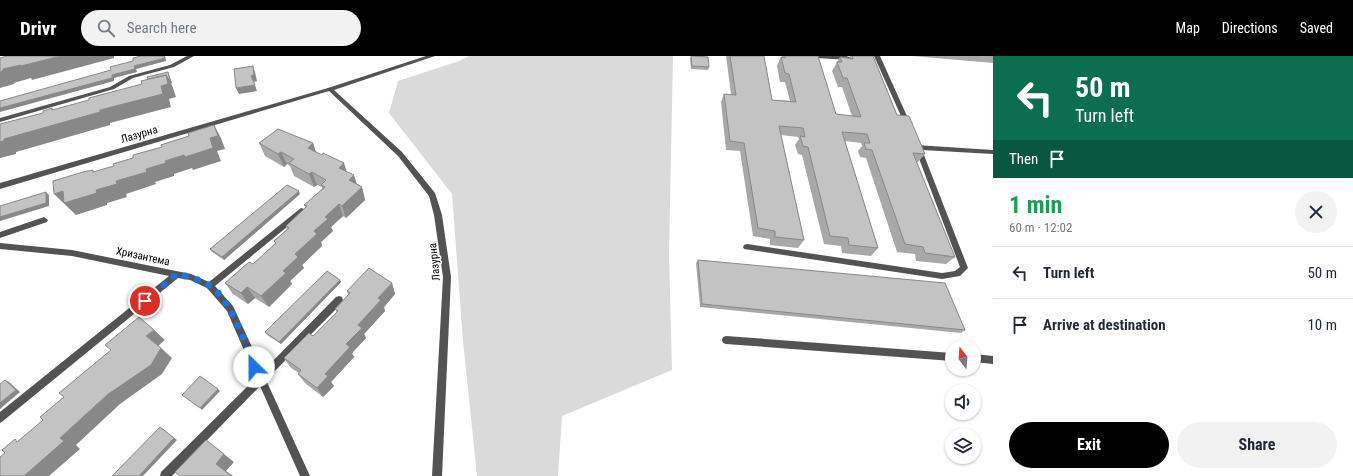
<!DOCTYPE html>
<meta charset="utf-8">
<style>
:root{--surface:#fff;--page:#f2f2f3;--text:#1f2937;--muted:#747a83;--line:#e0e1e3;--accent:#000}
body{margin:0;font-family:"Roboto Condensed",sans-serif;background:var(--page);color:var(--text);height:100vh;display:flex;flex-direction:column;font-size:15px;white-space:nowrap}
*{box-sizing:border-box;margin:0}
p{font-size:13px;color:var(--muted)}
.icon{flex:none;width:22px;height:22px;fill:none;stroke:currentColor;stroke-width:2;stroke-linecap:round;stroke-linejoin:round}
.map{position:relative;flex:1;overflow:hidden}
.details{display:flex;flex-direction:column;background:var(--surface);width:360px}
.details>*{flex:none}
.top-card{background:#0b6e4f;color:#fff;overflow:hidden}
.needle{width:26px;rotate:343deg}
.buttons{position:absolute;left:945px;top:284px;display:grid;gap:8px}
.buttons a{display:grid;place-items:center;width:36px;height:36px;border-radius:50%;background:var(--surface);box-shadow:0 1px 3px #0004;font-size:20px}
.pin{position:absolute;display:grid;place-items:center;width:34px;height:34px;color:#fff;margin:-17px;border:2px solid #fff;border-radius:50%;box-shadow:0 1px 4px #0007}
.me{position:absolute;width:44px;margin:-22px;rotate:337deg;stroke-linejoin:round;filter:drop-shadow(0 0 3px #0008)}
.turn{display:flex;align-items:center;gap:14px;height:84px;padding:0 16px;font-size:18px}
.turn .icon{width:52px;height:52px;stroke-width:2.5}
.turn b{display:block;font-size:28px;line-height:34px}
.then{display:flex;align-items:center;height:38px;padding:0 16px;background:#0003;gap:8px;font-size:15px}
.round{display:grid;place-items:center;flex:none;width:42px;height:42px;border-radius:21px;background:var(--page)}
.overview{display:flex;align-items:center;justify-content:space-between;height:68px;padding:0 16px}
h1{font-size:24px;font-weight:700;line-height:30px;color:#1e9e55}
.primary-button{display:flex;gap:8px;margin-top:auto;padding:8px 16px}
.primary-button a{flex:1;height:46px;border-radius:24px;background:var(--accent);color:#fff;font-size:16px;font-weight:700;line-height:46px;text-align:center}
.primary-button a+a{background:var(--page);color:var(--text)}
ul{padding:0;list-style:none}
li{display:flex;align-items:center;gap:12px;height:52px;padding:0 16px;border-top:1px solid var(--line)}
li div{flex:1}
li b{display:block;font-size:15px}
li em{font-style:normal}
header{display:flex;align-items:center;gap:24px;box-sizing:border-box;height:56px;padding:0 20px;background:var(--accent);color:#fff}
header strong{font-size:19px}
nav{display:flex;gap:22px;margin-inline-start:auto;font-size:14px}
.search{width:280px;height:36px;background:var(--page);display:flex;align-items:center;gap:10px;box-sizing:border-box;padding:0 14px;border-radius:22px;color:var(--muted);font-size:15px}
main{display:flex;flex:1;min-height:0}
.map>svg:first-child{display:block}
.green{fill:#dadada}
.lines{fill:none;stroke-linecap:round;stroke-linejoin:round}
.service{fill:#535353;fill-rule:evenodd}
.tertiary{fill:#535353;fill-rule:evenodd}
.wall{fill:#a8a8a8}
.shaded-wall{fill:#888}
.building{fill:#c3c3c3;stroke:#888}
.route{stroke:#1a73e8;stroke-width:7;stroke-dasharray:0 12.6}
.labels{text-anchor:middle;stroke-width:3;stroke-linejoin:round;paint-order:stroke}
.street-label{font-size:11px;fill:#000;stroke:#fff}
</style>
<header>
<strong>Drivr</strong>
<div class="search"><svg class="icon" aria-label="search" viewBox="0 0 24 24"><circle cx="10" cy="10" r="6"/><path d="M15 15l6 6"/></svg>Search here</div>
<nav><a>Map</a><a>Directions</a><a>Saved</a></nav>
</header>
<main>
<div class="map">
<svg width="993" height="420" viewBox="0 0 993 420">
<rect width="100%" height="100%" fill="#fff"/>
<path class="green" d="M469 0H673L669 198 672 314 562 360 558 420H477L463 285 452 138 389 57 398 25 459 5Z"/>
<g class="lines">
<path class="service" d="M187 0H194L174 11 133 22 114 33 0 66V62L110 31 129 20 170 9Z
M814 0H846L853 2 850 4 817 2Z
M874 0H880L911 69 910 71H906L905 69Z
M916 89 993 94V98L922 94 968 212 960 220 942 223 744 193 743 191 744 189 747 188 942 217 955 215 960 211 915 92Z
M301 152 304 153 305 155 304 157 215 230 233 250 263 315 336 241 339 240 342 241 343 244 342 247 266 324 310 420H300L260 330 172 420H160L161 416 256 322 227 255 207 232 190 224 178 222 3 365 0 367V356L169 220 72 200 0 193V187L72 194 191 218 209 226Z
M44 161 48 164 47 166 0 182V176Z
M726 280 952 297V305L726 288 723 287 722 284 723 281Z
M974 298 993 300V308L974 306Z"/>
<path class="tertiary" d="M426 0H435L334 34 402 96 435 137 442 159 451 221 442 420H432L443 221 434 159 429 140 398 100 329 35 0 133V127L328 32Z"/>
</g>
<path class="wall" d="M691 0H705V1L709 11 708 14 691 13 690 3Z
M726 0H764L772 44 790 45 785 26H780L777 10 781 1 782 2V0H818L836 58 852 60 842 31H838L832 15 840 1 849 2 850 0H873L897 59 925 98 918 106H916L955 201 946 208 916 205 915 198 897 196 866 102 860 101 858 95 862 90 861 87 845 85 878 192 871 200 842 197 841 190 824 188 802 99 798 98 795 89 799 83 798 81 781 79 804 184 798 192 770 189V183L753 180 740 95 726 94 721 46 724 38H731Z
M913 0H993V7Z
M259 87H313L316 96 347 116 357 128 362 131 365 144 346 162 343 160 331 171 333 175 321 186 322 190 302 209 304 212 290 225 292 228 269 251 255 242 248 248 233 238 225 227 253 208 275 188 274 185 287 173 286 170 306 152 304 149 322 133V131L317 129 314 131 294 120 290 110 287 108 284 111 265 100Z
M300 138 224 204 212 196 210 193Z
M698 204 965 274 961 277 700 251 696 207Z
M340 224 341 226 281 288 267 279 265 276Z
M392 227 395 238 384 251 385 255 364 278 366 282 352 297 354 301 331 326 334 330 323 341 305 327 298 318 299 317 291 312 284 302 313 280 337 257 335 253 348 239 347 235Z"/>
<path class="shaded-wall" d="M61 0H114V2L32 24 31 22 14 27V28L0 32V11L21 9Z
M165 0 166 5 136 13 137 16 114 22V25L0 56V52L112 19 134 10Z
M253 10 255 16 257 25 254 26 251 20Z
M168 16 169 19 172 27H171L173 32 176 41 169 43 171 51 110 67V69L16 96V98L0 102V86L4 83 52 54V52L63 65 100 54 161 30Z
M255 29 257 35 239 38 236 32Z
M214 69 221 82 225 93 217 95 221 105 193 114 192 112 174 118V120L155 126 156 128 126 138 127 141 107 147V149L76 159 54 138 63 135 96 134 146 113 165 105 210 82Z
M313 87 317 100 308 92Z
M281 96 287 108 284 111 278 98Z
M344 107 348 120 339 112Z
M312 116 317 129 314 131 309 118Z
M354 119 358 132 349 124Z
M362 131 365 144 346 162 342 150Z
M299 135 300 138 224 204 222 201Z
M46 136 49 139V150L0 165V161Z
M339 148 343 160 331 171 333 175 321 186 322 190 302 209 304 212 290 225 292 228 269 251 261 240 283 215 295 198 314 175 325 161Z
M340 224 341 226 281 288 279 286Z
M392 227 395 238 384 251 385 255 364 278 366 282 352 297 354 301 331 326 334 330 323 341 317 332 325 318 378 242Z
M247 231 255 242 248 248 241 237Z
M154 274 165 284 158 290 146 280Z
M161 292 172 302 162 318 120 348 76 389 80 393 49 420H24L60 382 107 339Z
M5 324 9 326 20 336 0 353V347Z
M218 333 220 335 202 354 200 352Z
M160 371 177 384 143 420H139Z
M206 384 234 406 226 415 233 420H231L216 408Z"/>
<path class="building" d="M7 0H61L21 10V9L3 13V15L0 16V2Z
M141 0H164L165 2 134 10 135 13 112 19V22L0 52V45L111 14 110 11 133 5V2Z
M691 0 708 1 709 11 692 10Z
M730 0H764L772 44 796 46 789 18 785 17 781 1 785 2V0H818L836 58 861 61 847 22H843L837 6H842L840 1 853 3 852 0H873L897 59 909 60 925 98 913 97 955 201 925 197 923 191 905 188 872 94 866 93 864 87H870L867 78 842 76 878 192 849 189 848 182 830 180 808 91 803 90 800 80 805 81 803 72 779 70 804 184 775 181V175L758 172 744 87 730 85 724 38 736 39Z
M253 10 254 19 251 20 255 29 236 32 234 13Z
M168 16 170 24H169L166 19 148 23 147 21Z
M166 19 168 28 161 30 163 38 100 54V56L4 83V85L0 86V68L43 57V55L52 52V54L89 44V42L142 28 141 25Z
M214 69 218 80 210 82 213 92 185 101 184 99 165 105 166 107 146 113 147 116 116 125 117 128 96 134 97 137 64 147 63 135 54 138 53 125 83 116 93 114V116L114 110 113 108 133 102V99L162 91 161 89 189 80 188 77Z
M278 73 313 87 308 92 322 99 323 97 344 107 339 112 354 119 349 124 362 131 342 150 339 148 325 161 328 163 314 175 317 178 295 198 298 201 283 215 286 217 261 240 247 231 241 237 225 227 249 206 253 208 276 187 274 185 289 172 286 170 307 150 304 149 325 131 321 129 326 124 312 116 309 118 289 107 294 103 281 96 278 98 259 87Z
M287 129 299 135 222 201 210 193Z
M46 136V147L0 161V150Z
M698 204 945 227 965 274 702 248Z
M369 212 392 227 378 242 381 244 358 269 362 272 346 288 350 291 325 318 328 320 317 332 298 318 301 314 284 302 309 277 313 280 338 255 335 253 350 237 347 235Z
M327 215 340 224 279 286 265 276Z
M139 261 154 274 146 280 161 292 151 309 107 339 60 382 64 385 24 420H0V401L5 397 2 394 15 383 17 386 43 364 40 361 64 341 59 337 111 294 105 289Z
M200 320 218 333 200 352 182 339Z
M5 324 16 334 0 347V328Z
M160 371 174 382 139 420H112Z
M206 384 224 398 216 408 231 420H180L175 416Z"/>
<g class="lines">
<path class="route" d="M145 245 177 218C188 221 200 223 210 230 232 245 244 286 254 311"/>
</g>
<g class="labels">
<g class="street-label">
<text transform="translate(139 78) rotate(-16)" y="4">Лазурна</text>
<text transform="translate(143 200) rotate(12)" y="4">Хризантема</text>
<text transform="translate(434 206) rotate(-96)" y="4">Лазурна</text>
</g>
</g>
</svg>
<div class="buttons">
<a><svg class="needle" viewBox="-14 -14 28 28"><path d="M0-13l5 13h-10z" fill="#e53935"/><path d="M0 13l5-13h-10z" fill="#747a83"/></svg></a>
<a><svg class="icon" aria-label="sound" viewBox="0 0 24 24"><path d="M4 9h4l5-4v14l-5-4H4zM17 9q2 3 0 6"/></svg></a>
<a><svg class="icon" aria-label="layers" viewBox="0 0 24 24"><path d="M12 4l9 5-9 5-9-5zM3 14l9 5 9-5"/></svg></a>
</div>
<div class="pin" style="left:145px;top:245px;background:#d93025"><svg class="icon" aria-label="arrive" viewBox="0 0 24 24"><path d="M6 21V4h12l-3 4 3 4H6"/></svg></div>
<svg class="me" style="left:254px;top:311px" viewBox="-20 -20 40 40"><circle r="19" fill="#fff"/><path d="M0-13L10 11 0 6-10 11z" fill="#1a73e8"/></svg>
</div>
<section class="details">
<div class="top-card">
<div class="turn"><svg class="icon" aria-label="left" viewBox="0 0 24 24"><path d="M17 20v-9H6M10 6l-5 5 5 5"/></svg><div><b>50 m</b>Turn left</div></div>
<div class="then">Then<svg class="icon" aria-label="arrive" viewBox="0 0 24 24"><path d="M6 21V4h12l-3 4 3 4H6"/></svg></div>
</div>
<div class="overview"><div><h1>1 min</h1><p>60 m · 12:02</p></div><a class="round"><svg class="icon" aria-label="close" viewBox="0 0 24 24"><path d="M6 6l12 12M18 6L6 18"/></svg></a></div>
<ul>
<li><svg class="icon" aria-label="left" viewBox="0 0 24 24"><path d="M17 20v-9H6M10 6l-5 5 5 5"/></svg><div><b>Turn left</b></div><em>50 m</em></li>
<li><svg class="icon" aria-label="arrive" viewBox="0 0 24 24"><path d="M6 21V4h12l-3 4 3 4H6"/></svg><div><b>Arrive at destination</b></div><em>10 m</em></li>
</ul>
<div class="primary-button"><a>Exit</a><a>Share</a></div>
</section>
</main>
